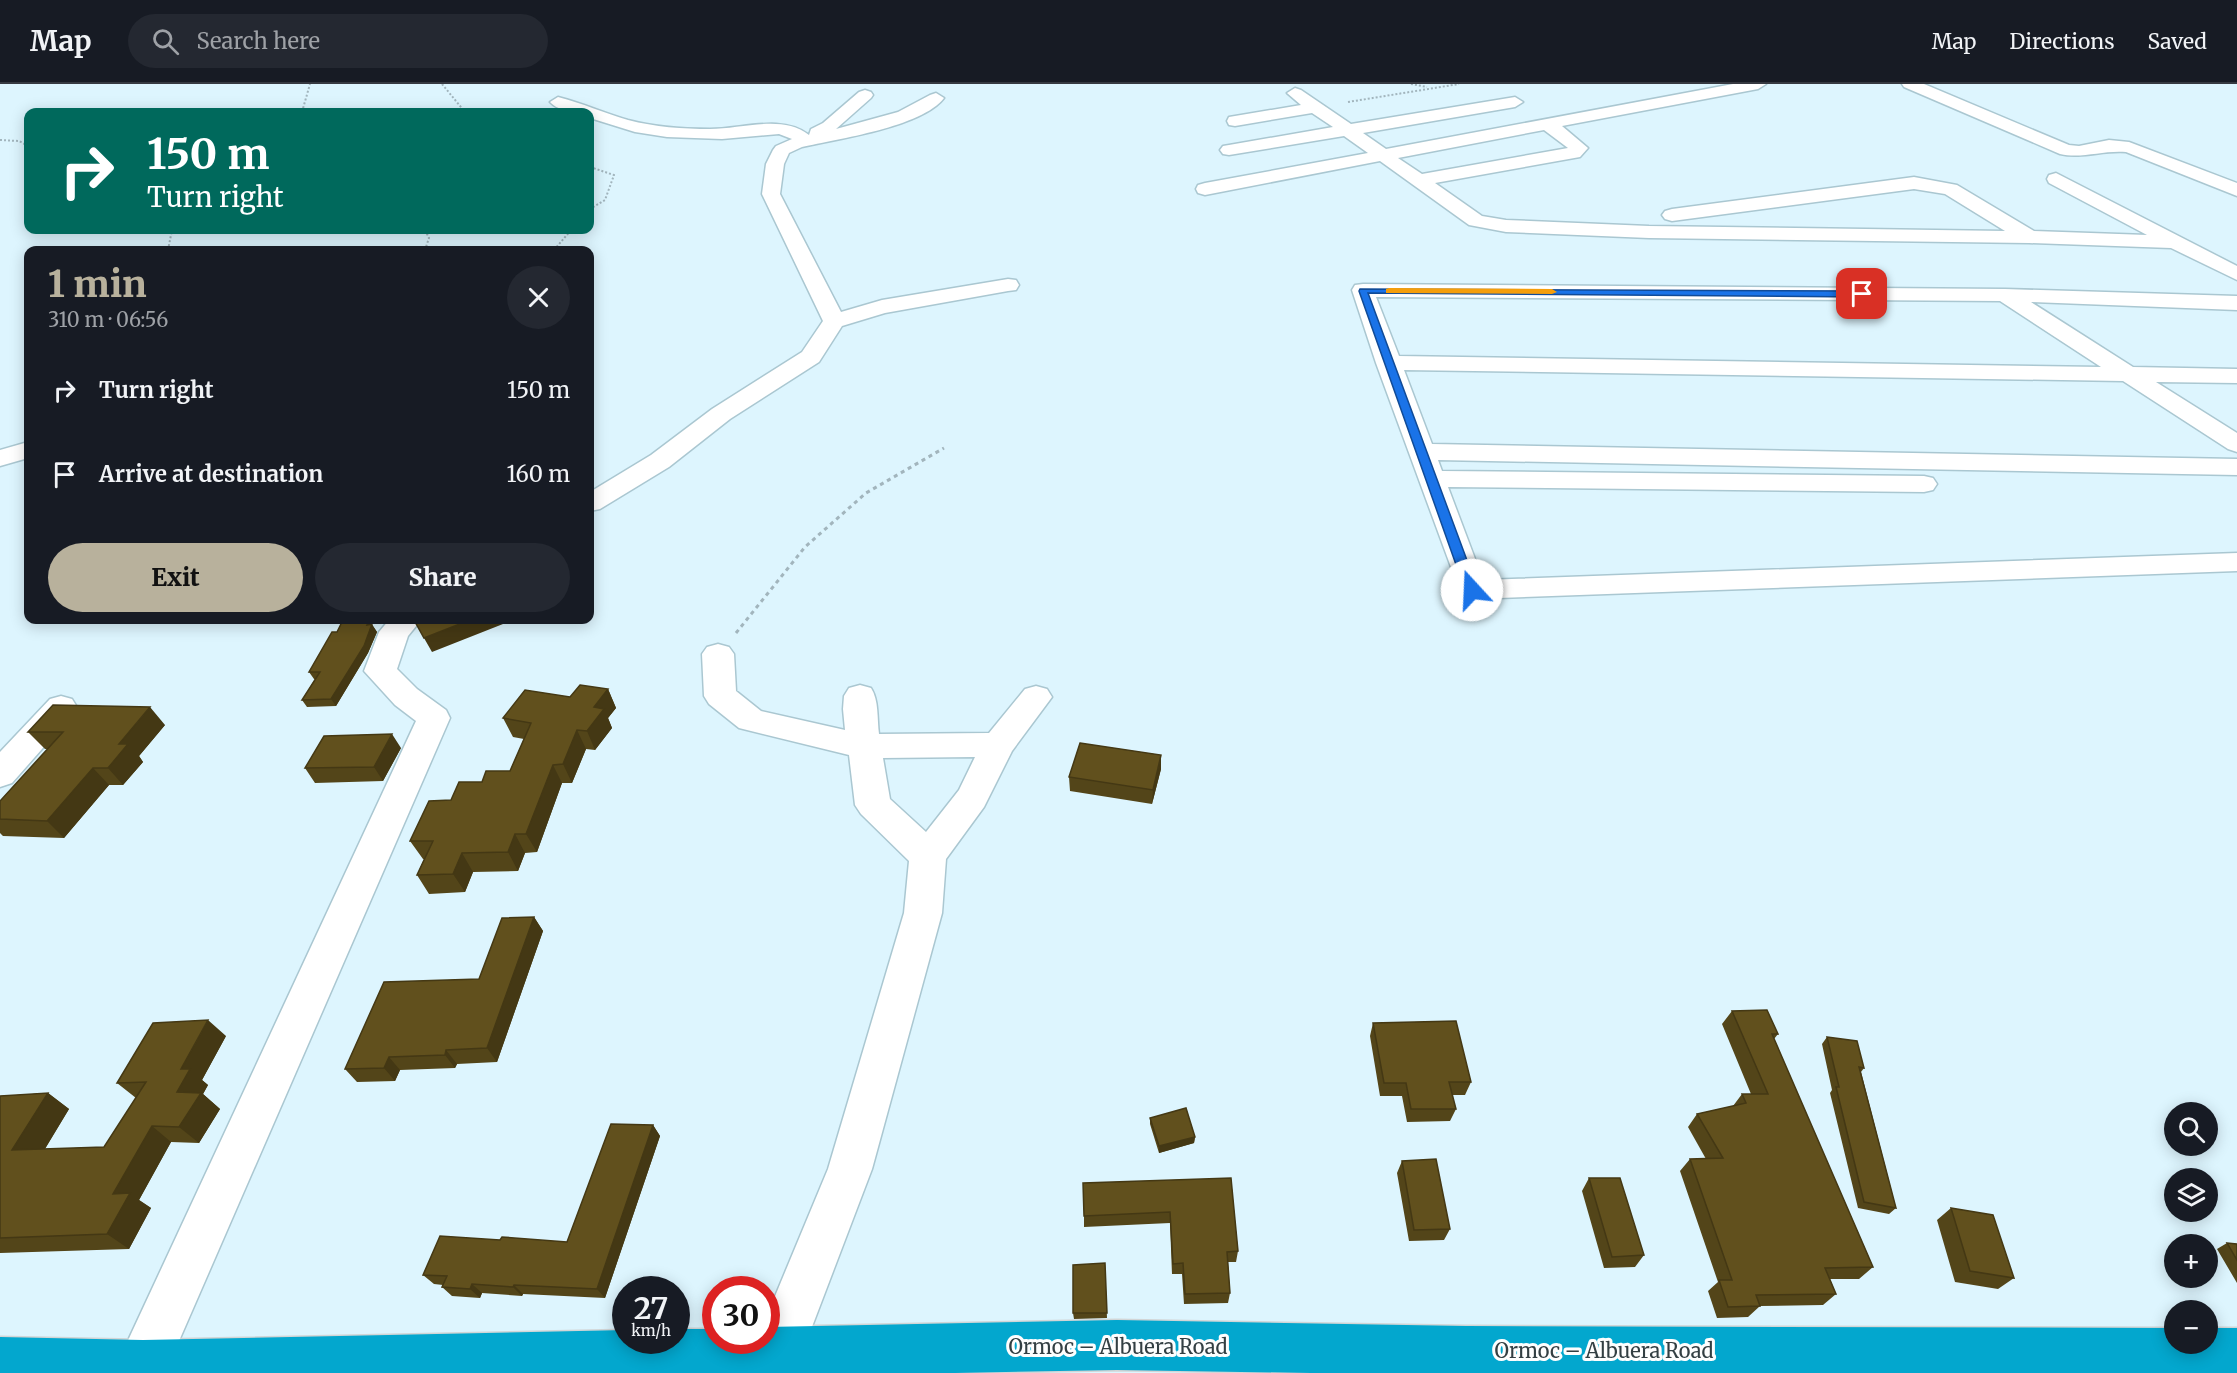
<!DOCTYPE html>
<meta charset="utf-8">
<style>
:root{--surface:#171b24;--page:#242831;--text:#f1f3f6;--muted:#9ea1a6;--line:#363941;--accent:#b8b19c}
body{margin:0;font-family:Merriweather,serif;background:var(--page);color:var(--text);height:100vh;display:flex;flex-direction:column;font-size:22px;white-space:nowrap}
*{box-sizing:border-box;margin:0}
p{font-size:20px;color:var(--muted)}
.icon{flex:none;width:33px;height:33px;fill:none;stroke:currentColor;stroke-width:2;stroke-linecap:round;stroke-linejoin:round}
.map{position:relative;flex:1;overflow:hidden}
.sheet{position:absolute;left:24px;top:162px;width:570px;height:378px;display:flex;flex-direction:column;background:var(--surface);border-radius:12px;box-shadow:0 3px 15px #0003}
.sheet>*{flex:none}
.guide{position:absolute;left:24px;top:24px;width:570px;height:126px;border-radius:12px;box-shadow:0 3px 15px #0003;background:#00695c;color:#fff;overflow:hidden}
.controls{position:absolute;left:2164px;top:1018px;display:grid;gap:12px}
.controls a{display:grid;place-items:center;width:54px;height:54px;border-radius:50%;background:var(--surface);box-shadow:0 3px 15px #0003;font-size:30px}
.speed{position:absolute;left:612px;top:1192px;display:flex;gap:12px;font-size:30px;font-weight:700;text-align:center}
.speed>*{display:grid;place-content:center;width:78px;height:78px;border-radius:50%;background:var(--surface);box-shadow:0 3px 15px #0003;line-height:1}
.speed small{font-size:15px;font-weight:400}
.speed .limit{border:9px solid #d22;background:#fff;color:#111}
.pin{position:absolute;display:grid;place-items:center;width:51px;height:51px;color:#fff;margin:-26px;border-radius:12px;box-shadow:0 3px 9px #0006}
.me{position:absolute;width:66px;margin:-33px;rotate:340deg;stroke-linejoin:round;filter:drop-shadow(0 0 4px #0008)}
.turn{display:flex;align-items:center;gap:21px;height:126px;padding:0 24px;font-size:27px}
.turn .icon{width:78px;height:78px;stroke-width:2.5}
.turn b{display:block;font-size:42px;line-height:51px}
.round{display:grid;place-items:center;flex:none;width:63px;height:63px;border-radius:32px;background:var(--page)}
.headline{display:flex;align-items:center;justify-content:space-between;height:102px;padding:0 24px}
h1{font-size:36px;font-weight:800;line-height:45px;color:var(--accent)}
.action{display:flex;gap:12px;margin-top:auto;padding:12px 24px}
.action a{flex:1;height:69px;border-radius:36px;background:var(--accent);color:#111;font-size:24px;font-weight:800;line-height:69px;text-align:center}
.action a+a{background:var(--page);color:var(--text)}
ul{padding:0;list-style:none}
li{display:flex;align-items:center;gap:18px;height:84px;padding:0 24px}
li div{flex:1}
li b{display:block;font-size:22px}
li em{font-style:normal}
header{display:flex;align-items:center;gap:36px;box-sizing:border-box;height:84px;padding:0 30px;background:var(--surface);border-bottom:2px solid var(--line)}
header strong{font-size:28px}
nav{display:flex;gap:33px;margin-inline-start:auto;font-size:21px}
.search{width:420px;height:54px;background:var(--page);display:flex;align-items:center;gap:15px;box-sizing:border-box;padding:0 21px;border-radius:33px;color:var(--muted);font-size:22px}
.map>svg:first-child{display:block}
.lines{fill:none;stroke-linecap:round;stroke-linejoin:round}
.minor-casing{stroke:#aac7d1;stroke-width:3}
.highway-casing{stroke:#d2d5d6;stroke-width:3}
.path-far1{stroke:#a2b5bd;stroke-width:2;stroke-dasharray:2 2;stroke-linecap:butt}
.path{stroke:#a2b5bd;stroke-width:3;stroke-dasharray:4 4;stroke-linecap:butt}
.minor{fill:#fff;fill-rule:evenodd}
.highway{fill:#03a7ce;fill-rule:evenodd}
.wall{fill:#534519}
.shaded-wall{fill:#443814}
.building{fill:#61501d;stroke:#443814;stroke-width:1.5}
.route{fill:#1a73e8;stroke:#114b97;stroke-width:1.5}
.slow{fill:#f59e0b}
.labels{text-anchor:middle;stroke-width:6;stroke-linejoin:round;paint-order:stroke}
.near-street-label{font-size:20px;fill:#333f43;stroke:#fefefe}
</style>
<header>
<strong>Map</strong>
<div class="search"><svg class="icon" aria-label="search" viewBox="0 0 24 24"><circle cx="10" cy="10" r="6"/><path d="M15 15l6 6"/></svg>Search here</div>
<nav><a>Map</a><a>Directions</a><a>Saved</a></nav>
</header>
<div class="map">
<svg width="2237" height="1289" viewBox="0 0 2237 1289">
<rect width="100%" height="100%" fill="#ddf5fe"/>
<g class="lines">
<defs>
<path id="minor" d="M1733 0H1766L1758 5 1562 42 1588 64 1580 73 1435 99 1482 132 1506 136 1649 142 2005 147 1945 110 1914 105 1672 137 1665 135 1662 131 1665 127 1672 125 1914 93 1957 101 2034 147 2147 151 2049 99 2047 95 2049 91 2056 89 2237 182V196L2171 164 2029 159 1649 154 1506 148 1469 141 1380 77 1205 111 1198 109 1196 105 1198 101 1205 99 1368 69 1344 52 1229 71 1223 70 1220 66 1223 62 1229 61 1333 43 1312 29 1235 42 1229 41 1227 37 1229 33 1301 21 1287 9 1295 4 1301 6 1351 40 1515 13 1523 18 1515 23 1363 49 1386 65ZM1544 46 1568 64 1422 90 1398 74Z
M1902 0H1924L2069 61 2079 62 2109 56 2129 58 2237 99V112L2126 68C2103 66 2082 75 2060 70L1904 3Z
M865 6 871 8 873 11 871 14 836 45 898 28 930 11 936 9 944 14C922 43 837 55 802 63L789 69 784 80 780 110 841 228 882 216 1008 195 1016 196 1019 201 1016 206 1008 207 885 229 842 242 819 278 730 335 669 383 600 425 590 427V408L651 371 712 325 802 268 823 237 762 110 766 80 773 66 776 62 792 55 779 50 722 55 667 53 635 48 590 34V28C576 28 559 28 550 18L558 13C582 19 604 29 628 36 655 43 683 45 710 45 742 45 782 30 809 51L811 45 823 39 859 8Z
M1363 200 2005 205 2237 212V226L2031 218 2133 283 2237 285V299L2156 298 2237 349V368L2228 365 2123 297 1404 286 1432 360 2237 375V391L1438 376 1442 387 1924 392 1933 394 1937 400 1933 406 1924 408 1448 403 1483 496 2237 469V487L1472 515 1462 513 1376 279 1352 206 1355 201ZM1376 213 2000 217 2101 283 1399 272Z
M28 358V374L0 382V366Z
M389 536H421L408 552 397 585 417 605 446 626 450 634 165 1289H121L118 1281 125 1263 416 637 395 621 364 587 379 548Z
M718 560 729 563 734 570 736 607 761 627 845 646 843 625 844 612 849 604 860 601 871 604C879 616 877 635 879 650L989 649 1025 605 1036 602 1047 605 1052 613 1012 667 984 723 946 775 942 829 872 1085 802 1269 799 1289H749L757 1257H766V1234L828 1085 904 829 909 777 861 730 855 721 849 671 739 644 709 620 704 612 702 570 707 563ZM975 673 959 706 926 748 890 715 883 674Z
M61 612 72 615 77 623 72 631 12 699 0 703V668L50 615Z"/>
<path id="highway" d="M1117 1236 1466 1242 2175 1244V1260H2208V1244H2237V1289H1311L1117 1286 955 1289H0V1253L143 1256 626 1246V1257H676V1245H716V1257H766V1243Z"/>
</defs>
<use href="#minor" class="minor-casing"/>
<use href="#highway" class="highway-casing"/>
<path class="path-far1" d="M442 0 465 28
M1411 0 1427 3
M1348 18 1459 0
M302 28 310 0
M0 56 19 57 28 62
M590 83 614 91 605 116 590 125
M425 146 429 154 425 166
M168 166 172 146
M554 166 571 146"/>
<path class="path" d="M736 549 805 463 866 409 944 364"/>
<use href="#minor" class="minor"/>
<use href="#highway" class="highway"/>
</g>
<path class="wall" d="M369 536 377 548 368 569 336 622 307 623 302 616 315 595H314L309 588 337 548Z
M608 605 616 624 608 634 612 644 595 666 586 665 572 699H562L537 768 525 769 518 787 473 788 465 808 429 810 417 791 424 775H423L410 757 451 716 482 698 510 687 524 655 513 653 503 634 570 613Z
M165 641 139 672 143 678 123 701H109L64 754 3 752 0 749V717L48 665H45L28 648Z
M401 664 383 697 315 699 305 684Z
M1161 685 1152 720 1070 707 1069 693Z
M534 833 543 847 497 978 457 980 455 984 400 986 395 997 357 998 345 985 479 895Z
M1732 927 1778 950 1774 955 1873 1183 1859 1195H1830L1836 1210 1823 1221 1760 1222 1748 1233 1717 1234 1708 1207 1718 1198 1680 1087 1690 1075H1706L1688 1043 1697 1030 1733 1022 1742 1010H1751L1722 940Z
M1373 939 1471 998 1465 1011H1452L1456 1025 1450 1037 1407 1038 1402 1012H1380L1370 952Z
M226 952 202 996 208 1001 203 1010 220 1025 199 1059 171 1058 139 1116 151 1124 129 1165 0 1169V1012L48 1009 69 1025 45 1065 104 1063 136 1014 117 999Z
M1827 953 1864 984 1861 988 1896 1124 1889 1130 1858 1124 1830 1009 1832 1006 1822 960Z
M1150 1034 1195 1053 1194 1059 1159 1069 1150 1040Z
M653 1041 660 1052 605 1214 523 1210 522 1212 482 1209 480 1214 452 1212 442 1203 443 1201 434 1200 423 1191 500 1156 567 1158Z
M1402 1077 1450 1145 1444 1156 1409 1157 1397 1089Z
M1231 1094 1238 1167 1236 1178H1228L1230 1209 1228 1219 1184 1220 1182 1190H1172L1170 1139 1084 1143V1132Z
M1589 1094 1644 1171 1635 1183 1604 1184 1582 1107Z
M1951 1124 2014 1194 1998 1205 1955 1198 1937 1136Z
M2227 1159 2237 1160V1199L2217 1165Z
M1105 1179 1107 1234 1074 1235 1073 1229Z"/>
<path class="shaded-wall" d="M369 536 377 548 368 569 336 622 331 615Z
M470 536H501L503 540 432 568 424 554Z
M608 605 616 624 608 634 612 644 595 666 587 647 594 623Z
M150 623 165 641 139 672 143 678 123 701 108 684 119 660Z
M577 646 586 665 572 699 563 680Z
M392 650 401 664 383 697 374 683Z
M1161 671V685L1152 720 1153 706Z
M553 681 562 699 537 768 526 750Z
M93 684 109 701 64 754 47 737Z
M515 750 525 769 518 787 508 768Z
M462 769 473 788 465 808 453 790Z
M534 833 543 847 497 978 487 964Z
M208 936 226 952 202 996 208 1001 203 1010 220 1025 199 1059 179 1043 177 1008 181 985Z
M446 966 457 980 455 984 445 971Z
M389 973 400 986 395 997 384 984Z
M48 1009 69 1025 35 1081 12 1066Z
M653 1041 660 1052 605 1214 597 1205Z
M152 1042 171 1058 139 1116 151 1124 129 1165 107 1150 113 1110Z
M1195 1053 1194 1059 1159 1069V1062Z
M472 1200 482 1209 480 1214 470 1205Z
M514 1201 523 1210 522 1212 513 1203Z"/>
<path class="building" d="M369 536 367 541 372 540 364 562 331 615 302 616 320 588H309L332 548H337L342 538Z
M414 536H470L424 554Z
M580 601 608 605 594 623 604 625 587 647 577 646 563 680 553 681 526 750H515L508 768 462 769 453 790 417 791 433 757H410L429 717 451 716 459 698H482L486 687H510L531 639 503 634 525 606 570 613Z
M53 621 150 623 119 660H128L108 684H93L47 737 0 735V717L63 648H28Z
M392 650 374 683 305 684 324 652Z
M1080 659 1161 671 1153 706 1069 693Z
M534 833 487 964 446 966 445 971 389 973 384 984 345 985 384 898 479 895 502 834Z
M1767 926 1778 950H1772L1873 1183 1825 1184 1836 1210 1756 1211 1760 1222 1728 1223 1719 1196H1732L1690 1075 1723 1074 1697 1030 1746 1019 1742 1010H1768L1732 927Z
M208 936 181 985H190L177 1008 201 1009 179 1043 152 1042 113 1110 130 1109 107 1150 0 1154V1012L48 1009 12 1066 104 1063 146 998 117 999 153 939Z
M1456 937 1471 998H1449L1456 1025H1411L1406 999H1384L1373 939Z
M1827 953 1857 957 1864 984 1859 983 1896 1124 1864 1118 1836 1003H1839Z
M1186 1024 1195 1053 1159 1062 1150 1034Z
M611 1040 653 1041 597 1205 514 1201 513 1203 472 1200 470 1205 442 1203 447 1192 423 1191 440 1152 500 1156 502 1153 567 1158Z
M1436 1075 1450 1145 1414 1146 1402 1077Z
M1231 1094 1238 1167 1227 1168 1230 1209 1185 1210 1183 1179 1173 1180 1170 1128 1084 1132 1083 1099Z
M1589 1094H1620L1644 1171 1612 1173Z
M1951 1124 1993 1131 2014 1194 1970 1187Z
M2227 1159 2237 1160V1176Z
M1105 1179 1107 1229H1073V1181Z"/>
<path class="route" d="M1360 205 1862 207 1867 210 1862 213 1368 209 1478 506 1472 510 1465 506 1359 207Z"/>
<path class="slow" d="M1389 204 1552 205 1557 208 1552 210 1386 209V205Z"/>
<g class="labels">
<g class="near-street-label">
<text x="1118" y="1270">Ormoc – Albuera Road</text>
<text x="1604" y="1274">Ormoc – Albuera Road</text>
</g>
</g>
</svg>
<div class="controls">
<a><svg class="icon" aria-label="search" viewBox="0 0 24 24"><circle cx="10" cy="10" r="6"/><path d="M15 15l6 6"/></svg></a>
<a><svg class="icon" aria-label="layers" viewBox="0 0 24 24"><path d="M12 4l9 5-9 5-9-5zM3 14l9 5 9-5"/></svg></a>
<a>+</a>
<a>−</a>
</div>
<div class="speed"><div>27<small>km/h</small></div><div class="limit">30</div></div>
<div class="pin" style="left:1862px;top:210px;background:#d93025"><svg class="icon" aria-label="arrive" viewBox="0 0 24 24"><path d="M6 21V4h12l-3 4 3 4H6"/></svg></div>
<svg class="me" style="left:1472px;top:506px" viewBox="-20 -20 40 40"><circle r="19" fill="#fff"/><path d="M0-13L10 11 0 6-10 11z" fill="#1a73e8"/></svg>
<div class="guide">
<div class="turn"><svg class="icon" aria-label="right" viewBox="0 0 24 24"><path d="M7 20v-9h11M14 6l5 5-5 5"/></svg><div><b>150 m</b>Turn right</div></div>
</div>
<section class="sheet">
<div class="headline"><div><h1>1 min</h1><p>310 m · 06:56</p></div><a class="round"><svg class="icon" aria-label="close" viewBox="0 0 24 24"><path d="M6 6l12 12M18 6L6 18"/></svg></a></div>
<ul>
<li><svg class="icon" aria-label="right" viewBox="0 0 24 24"><path d="M7 20v-9h11M14 6l5 5-5 5"/></svg><div><b>Turn right</b></div><em>150 m</em></li>
<li><svg class="icon" aria-label="arrive" viewBox="0 0 24 24"><path d="M6 21V4h12l-3 4 3 4H6"/></svg><div><b>Arrive at destination</b></div><em>160 m</em></li>
</ul>
<div class="action"><a>Exit</a><a>Share</a></div>
</section>
</div>
